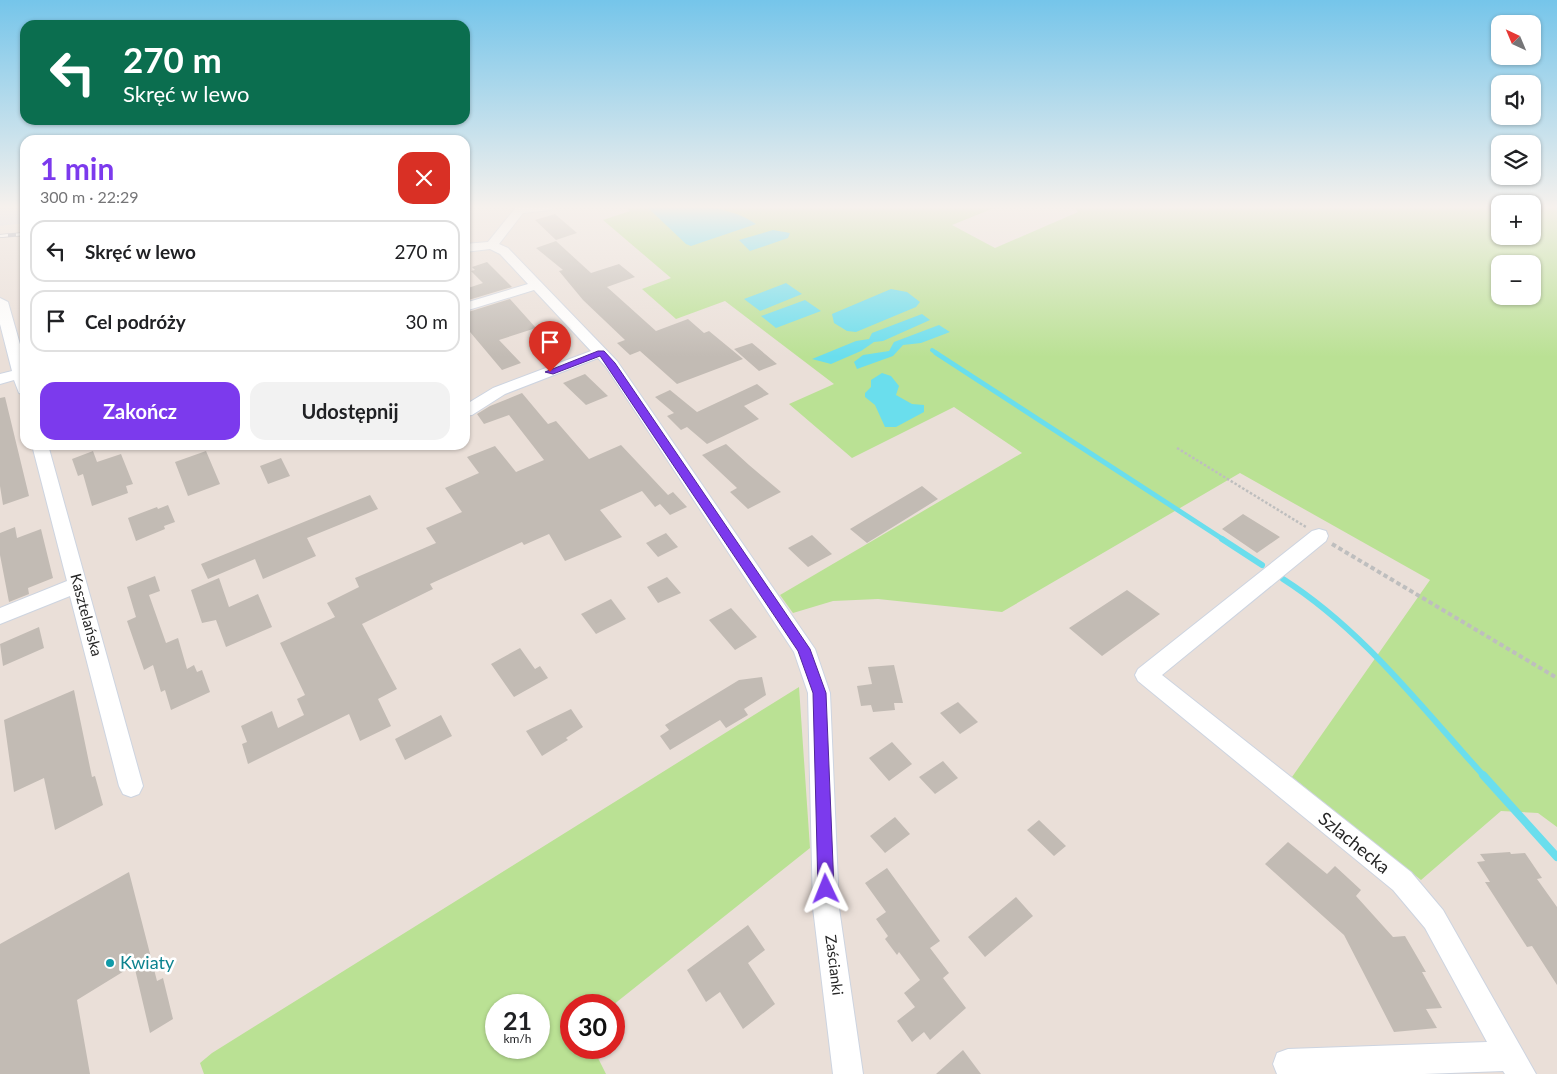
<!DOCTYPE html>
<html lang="pl">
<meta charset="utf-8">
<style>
:root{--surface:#fff;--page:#f2f2f2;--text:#202124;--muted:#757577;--line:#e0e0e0;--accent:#7c3aed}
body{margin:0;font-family:Lato,sans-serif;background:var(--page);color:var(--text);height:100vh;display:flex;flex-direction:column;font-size:19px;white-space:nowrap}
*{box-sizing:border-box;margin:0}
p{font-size:16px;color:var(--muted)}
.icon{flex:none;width:28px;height:28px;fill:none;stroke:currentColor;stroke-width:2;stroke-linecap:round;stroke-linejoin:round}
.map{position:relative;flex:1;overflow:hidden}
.panel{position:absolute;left:20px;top:135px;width:450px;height:315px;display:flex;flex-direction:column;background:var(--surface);border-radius:15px;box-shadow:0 1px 4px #0004}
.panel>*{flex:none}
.guide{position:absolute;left:20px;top:20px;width:450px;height:105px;border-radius:15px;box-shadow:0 1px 4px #0004;background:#0b6e4f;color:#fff;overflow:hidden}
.needle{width:32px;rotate:316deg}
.tools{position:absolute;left:1491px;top:15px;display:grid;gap:10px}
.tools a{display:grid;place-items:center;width:50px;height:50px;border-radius:10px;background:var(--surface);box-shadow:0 1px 4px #0004;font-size:25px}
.speed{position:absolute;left:485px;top:994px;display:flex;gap:10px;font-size:25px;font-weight:700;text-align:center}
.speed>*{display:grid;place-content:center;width:65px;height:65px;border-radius:50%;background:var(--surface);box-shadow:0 1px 4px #0004;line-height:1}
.speed small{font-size:12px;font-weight:400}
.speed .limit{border:8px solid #d22;background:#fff;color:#111}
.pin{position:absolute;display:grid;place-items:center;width:42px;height:42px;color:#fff;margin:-51px -21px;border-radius:50% 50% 50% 0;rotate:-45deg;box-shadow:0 0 5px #0007}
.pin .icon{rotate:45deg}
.me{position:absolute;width:55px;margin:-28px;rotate:358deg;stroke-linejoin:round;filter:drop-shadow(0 0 4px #0008)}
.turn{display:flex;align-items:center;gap:18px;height:105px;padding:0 20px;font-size:22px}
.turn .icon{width:65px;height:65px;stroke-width:2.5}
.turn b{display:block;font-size:35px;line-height:42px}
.round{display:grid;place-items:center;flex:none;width:52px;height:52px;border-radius:15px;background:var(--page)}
.headline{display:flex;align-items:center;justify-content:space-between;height:85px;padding:0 20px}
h1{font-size:30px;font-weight:700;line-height:38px;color:var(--accent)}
.primary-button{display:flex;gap:10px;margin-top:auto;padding:10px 20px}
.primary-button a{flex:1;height:58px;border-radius:15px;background:var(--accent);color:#fff;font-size:20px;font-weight:700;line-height:58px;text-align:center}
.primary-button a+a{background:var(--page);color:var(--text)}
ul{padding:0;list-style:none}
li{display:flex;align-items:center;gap:15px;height:62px;margin:0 10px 8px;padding:0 10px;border:2px solid var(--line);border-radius:15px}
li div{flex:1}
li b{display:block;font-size:19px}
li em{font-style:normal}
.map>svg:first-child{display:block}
.industrial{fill:#dad9e2}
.green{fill:#bae194;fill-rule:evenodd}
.water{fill:#6adeed}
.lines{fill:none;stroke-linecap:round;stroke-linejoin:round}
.stream-far3{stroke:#6adeed;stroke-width:4}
.stream-far2{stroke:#6adeed;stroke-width:5}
.stream-far1{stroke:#6adeed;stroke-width:6}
.stream{stroke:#6adeed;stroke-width:8}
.building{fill:#c2bbb4}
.minor-casing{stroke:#cdd4e0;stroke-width:2}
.path-far1{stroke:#bebebe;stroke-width:2.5;stroke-dasharray:2.5 2;stroke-linecap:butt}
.path{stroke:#bebebe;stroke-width:4;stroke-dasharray:4.5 3;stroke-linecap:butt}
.minor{fill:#fff;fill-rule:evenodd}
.rail-casing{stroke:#9ba2b1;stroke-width:4}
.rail{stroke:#fff;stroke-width:2.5;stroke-dasharray:8;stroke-linecap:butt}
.route{fill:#7c3aed;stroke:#51269a}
.culture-dot{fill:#0f9aa8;stroke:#fff;stroke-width:2}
.labels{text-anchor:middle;stroke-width:5;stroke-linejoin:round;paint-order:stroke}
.street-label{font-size:15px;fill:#272727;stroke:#fff}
.near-street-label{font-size:18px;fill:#272727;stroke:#fff}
.near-culture-label{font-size:18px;fill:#0d838f;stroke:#fff;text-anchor:start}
</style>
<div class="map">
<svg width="1557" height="1074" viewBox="0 0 1557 1074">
<rect width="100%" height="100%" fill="#eadfd8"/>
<path class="industrial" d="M0 206H25V223L0 226Z"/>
<path class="green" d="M623 206H999L952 225 995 248 1078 212 1073 206H1500V236H1532L1533 206H1557V827L1538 813 1501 811 1421 880 1292 777 1430 580 1240 473 1002 612 878 599 833 601 793 613 780 595 1022 453 954 407 852 458 789 404 834 384 725 301 676 319 642 289 671 278 603 220 630 211ZM1500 264H1532V296H1500Z
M799 687 810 848 613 1005H571V1048H593L606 1074H204L200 1063 212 1053ZM496 1005H539V1048H496Z"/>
<path class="water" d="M646 206C682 206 724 202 756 224L691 246 686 244Z
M773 230 790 233 788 238 750 251 739 240Z
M786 283 802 294 760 311 744 299Z
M891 289 907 292 920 302 916 307 856 332 847 331 834 323 832 314Z
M805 300 821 311 776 328 761 316Z
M922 314 930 320 883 341 874 342 861 351 831 364 812 359 856 341 869 339 872 333Z
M939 325 950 332 921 343 903 345 893 356 857 369 854 362 863 355 889 351 894 342Z
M882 373 891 376 899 386 896 395 912 404 924 405V412L896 427H885L875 405 865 397V393L871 387V380Z"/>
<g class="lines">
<path class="stream-far3" d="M932 350 938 354"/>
<path class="stream-far2" d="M936 353 1224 540"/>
<path class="stream-far1" d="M1222 539 1262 565
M1283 579C1363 630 1421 707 1484 776"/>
<path class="stream" d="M1483 775 1557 857"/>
</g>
<path class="building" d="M555 214 577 233 556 240 535 220Z
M556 241 591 273 619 264 635 277 607 287 656 331 688 319 704 333 709 331 743 359 677 384 640 351 630 355 617 343 625 340 583 300 559 271 563 270 536 248Z
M487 262 512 287 465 301V289L483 283 471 271 475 270 472 267Z
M510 299 536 328 499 340 521 363 502 370 465 326V313Z
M752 343 777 364 759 371 734 349Z
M585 374 608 396 586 405 563 383Z
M757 384 769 394 744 406 759 419 707 444 687 427 681 430 667 416 674 413 655 397 670 390 697 412Z
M522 393 548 424 556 421 589 459 621 445 668 495 673 492 687 507 670 515 660 504 655 507 642 491 600 510 622 537 565 561 549 534 524 545 522 542 430 584 433 589 362 624 397 689 378 699 391 726 360 741 349 714 248 764 242 744 247 742 241 726 272 711 278 728 304 715 297 699 305 695 280 643 335 617 327 603 359 587 355 578 436 543 426 528 462 512 445 488 479 473 467 457 495 446 516 472 544 460 509 415 484 424 477 414 490 406Z
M5 397 29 496 3 505 0 486V398Z
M726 444 749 465 781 492 748 509 730 492 737 488 702 455Z
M93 451 97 462 121 454 133 484 126 486 128 493 92 506 83 474 78 476 72 459Z
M206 451 220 484 188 496 175 462Z
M281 458 290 476 268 484 260 466Z
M922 486 938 499 867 543 850 529Z
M370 495 378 509 307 538 316 556 263 579 255 559 208 579 201 564Z
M168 505 175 522 164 526 165 529 136 541 128 518 157 507 158 509Z
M1243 514 1280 537 1257 553 1222 529Z
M15 527 17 538 41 529 53 578 28 588 29 594 9 602 0 555V533Z
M666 533 678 547 658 557 646 543Z
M812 535 832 554 808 567 788 548Z
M155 576 160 591 149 595 166 643 178 638 187 669 194 665 197 672 202 670 210 692 171 710 165 690 161 692 153 665 144 670 127 621 136 617 127 587Z
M667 577 681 593 658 603 647 587Z
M219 578 229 607 258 594 272 627 226 647 216 620 202 623 191 590Z
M1127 590 1160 614 1102 656 1069 628Z
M611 599 626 619 596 634 581 614Z
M731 608 757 637 735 650 709 620Z
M39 627 44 648 3 666 0 644Z
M520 648 535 669 540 666 548 678 514 697 491 664Z
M894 665 903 703H894L895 710 873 712 871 705 861 706 857 686 872 684 868 667Z
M762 677 766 695 744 709 748 715 726 728 720 720 670 750 660 736 669 730 665 725 739 680Z
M74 690 92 777 95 776 103 805 55 830 44 778 14 792 4 720Z
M958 702 978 722 960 734 940 713Z
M571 709 583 727 566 738 568 740 542 756 526 731Z
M441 715 452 736 405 760 395 739Z
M892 742 912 764 889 781 869 758Z
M943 761 958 778 935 794 919 777Z
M895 817 910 834 885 853 870 836Z
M1039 820 1066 846 1054 856 1027 830Z
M1288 842 1327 874 1335 866 1361 890 1356 896 1393 937 1405 936 1426 972H1422L1442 1008 1426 1009 1437 1028 1394 1032 1344 935 1265 864Z
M1510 852 1511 854 1525 853 1542 878 1537 879 1557 907V985L1532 946 1527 947 1485 882H1490L1477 862 1485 861 1480 854Z
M887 868 940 941 930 948 949 973 943 978 966 1008 930 1040 924 1032 912 1042 897 1021 915 1007 904 993 920 980 899 952 897 955 885 939 888 936 876 919 886 912 865 883Z
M129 872 157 981 163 978 173 1019 150 1033 134 965 77 1000 90 1074H0V944Z
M1016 897 1033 916 985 957 968 937Z
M748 925 765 950 748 963 775 1004 743 1029 720 992 706 1002 687 970Z
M963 1050 981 1074H936Z"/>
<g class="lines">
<defs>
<path id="minor" d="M517 206H556L550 210 523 213 499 244 508 248 617 361 815 649 830 693 839 908 863 1074H833L813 908 808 693 794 652 606 367 598 358 505 394 472 415 465 416V405L493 388 591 351 534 290 465 311V303L528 284 500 254 490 249 465 252V244L488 242Z
M0 298 8 302 25 362V395L19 393 14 380 0 384V374L12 371 0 324Z
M32 445H48L143 786 139 794 131 797 123 794 119 786 70 596 0 624V608L67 581Z
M1319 529 1326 531 1328 536 1326 541 1162 675 1411 872 1443 910 1536 1074H1505L1503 1071 1424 1074H1277L1273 1064 1277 1053 1288 1049 1487 1042 1425 928 1393 890 1138 681 1135 675 1138 669 1312 531Z"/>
</defs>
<use href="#minor" class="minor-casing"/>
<path class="path-far1" d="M1177 448 1306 527"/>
<path class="path" d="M1332 544 1557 678"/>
<use href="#minor" class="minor"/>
<defs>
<path id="rail" d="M0 236 25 234"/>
</defs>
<use href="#rail" class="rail-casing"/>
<use href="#rail" class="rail"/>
</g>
<linearGradient id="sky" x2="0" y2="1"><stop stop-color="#75c5ea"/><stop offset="0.58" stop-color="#f6f1ed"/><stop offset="1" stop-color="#f6f1ed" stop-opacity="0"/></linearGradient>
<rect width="1557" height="357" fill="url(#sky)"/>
<path class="route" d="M598 351H604L615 363 810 649 826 693 834 889 831 894 826 897 820 894 818 889 813 693 798 651 600 356 553 374 545 372Z"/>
<circle class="culture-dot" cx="110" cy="963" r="5"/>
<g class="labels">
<g class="street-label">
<text transform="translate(86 615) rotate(75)" y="5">Kasztelańska</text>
<text transform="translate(834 965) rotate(83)" y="5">Zaścianki</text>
</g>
<g class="near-street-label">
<text transform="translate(1354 843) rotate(39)" y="6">Szlachecka</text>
</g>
<g class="near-culture-label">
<text x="120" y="969">Kwiaty</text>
</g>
</g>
</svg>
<div class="tools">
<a><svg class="needle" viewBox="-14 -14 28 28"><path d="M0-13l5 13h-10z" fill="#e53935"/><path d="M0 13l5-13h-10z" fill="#757577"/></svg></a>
<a><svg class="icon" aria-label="sound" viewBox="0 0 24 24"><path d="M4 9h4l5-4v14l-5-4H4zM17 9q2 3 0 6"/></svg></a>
<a><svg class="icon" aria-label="layers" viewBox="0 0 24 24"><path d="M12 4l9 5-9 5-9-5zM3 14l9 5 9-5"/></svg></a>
<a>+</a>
<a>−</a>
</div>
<div class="speed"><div>21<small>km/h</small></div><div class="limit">30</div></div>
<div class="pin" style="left:550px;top:372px;background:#d93025"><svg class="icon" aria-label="arrive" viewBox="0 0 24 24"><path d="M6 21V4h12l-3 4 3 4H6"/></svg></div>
<svg class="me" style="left:826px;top:889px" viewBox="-20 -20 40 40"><path d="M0-17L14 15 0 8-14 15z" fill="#7c3aed" stroke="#fff" stroke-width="4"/></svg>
<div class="guide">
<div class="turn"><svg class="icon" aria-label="left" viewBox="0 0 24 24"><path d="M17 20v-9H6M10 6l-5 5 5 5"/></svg><div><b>270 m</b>Skręć w lewo</div></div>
</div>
<section class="panel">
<div class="headline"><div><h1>1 min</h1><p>300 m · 22:29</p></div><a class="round" style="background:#d93025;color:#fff"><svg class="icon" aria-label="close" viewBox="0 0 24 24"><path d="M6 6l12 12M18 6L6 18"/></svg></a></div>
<ul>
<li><svg class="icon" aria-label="left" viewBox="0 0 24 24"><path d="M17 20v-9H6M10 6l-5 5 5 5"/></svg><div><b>Skręć w lewo</b></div><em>270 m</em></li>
<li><svg class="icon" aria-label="arrive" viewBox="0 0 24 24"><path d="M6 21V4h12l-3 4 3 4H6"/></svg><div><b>Cel podróży</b></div><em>30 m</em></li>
</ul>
<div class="primary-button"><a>Zakończ</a><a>Udostępnij</a></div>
</section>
</div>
